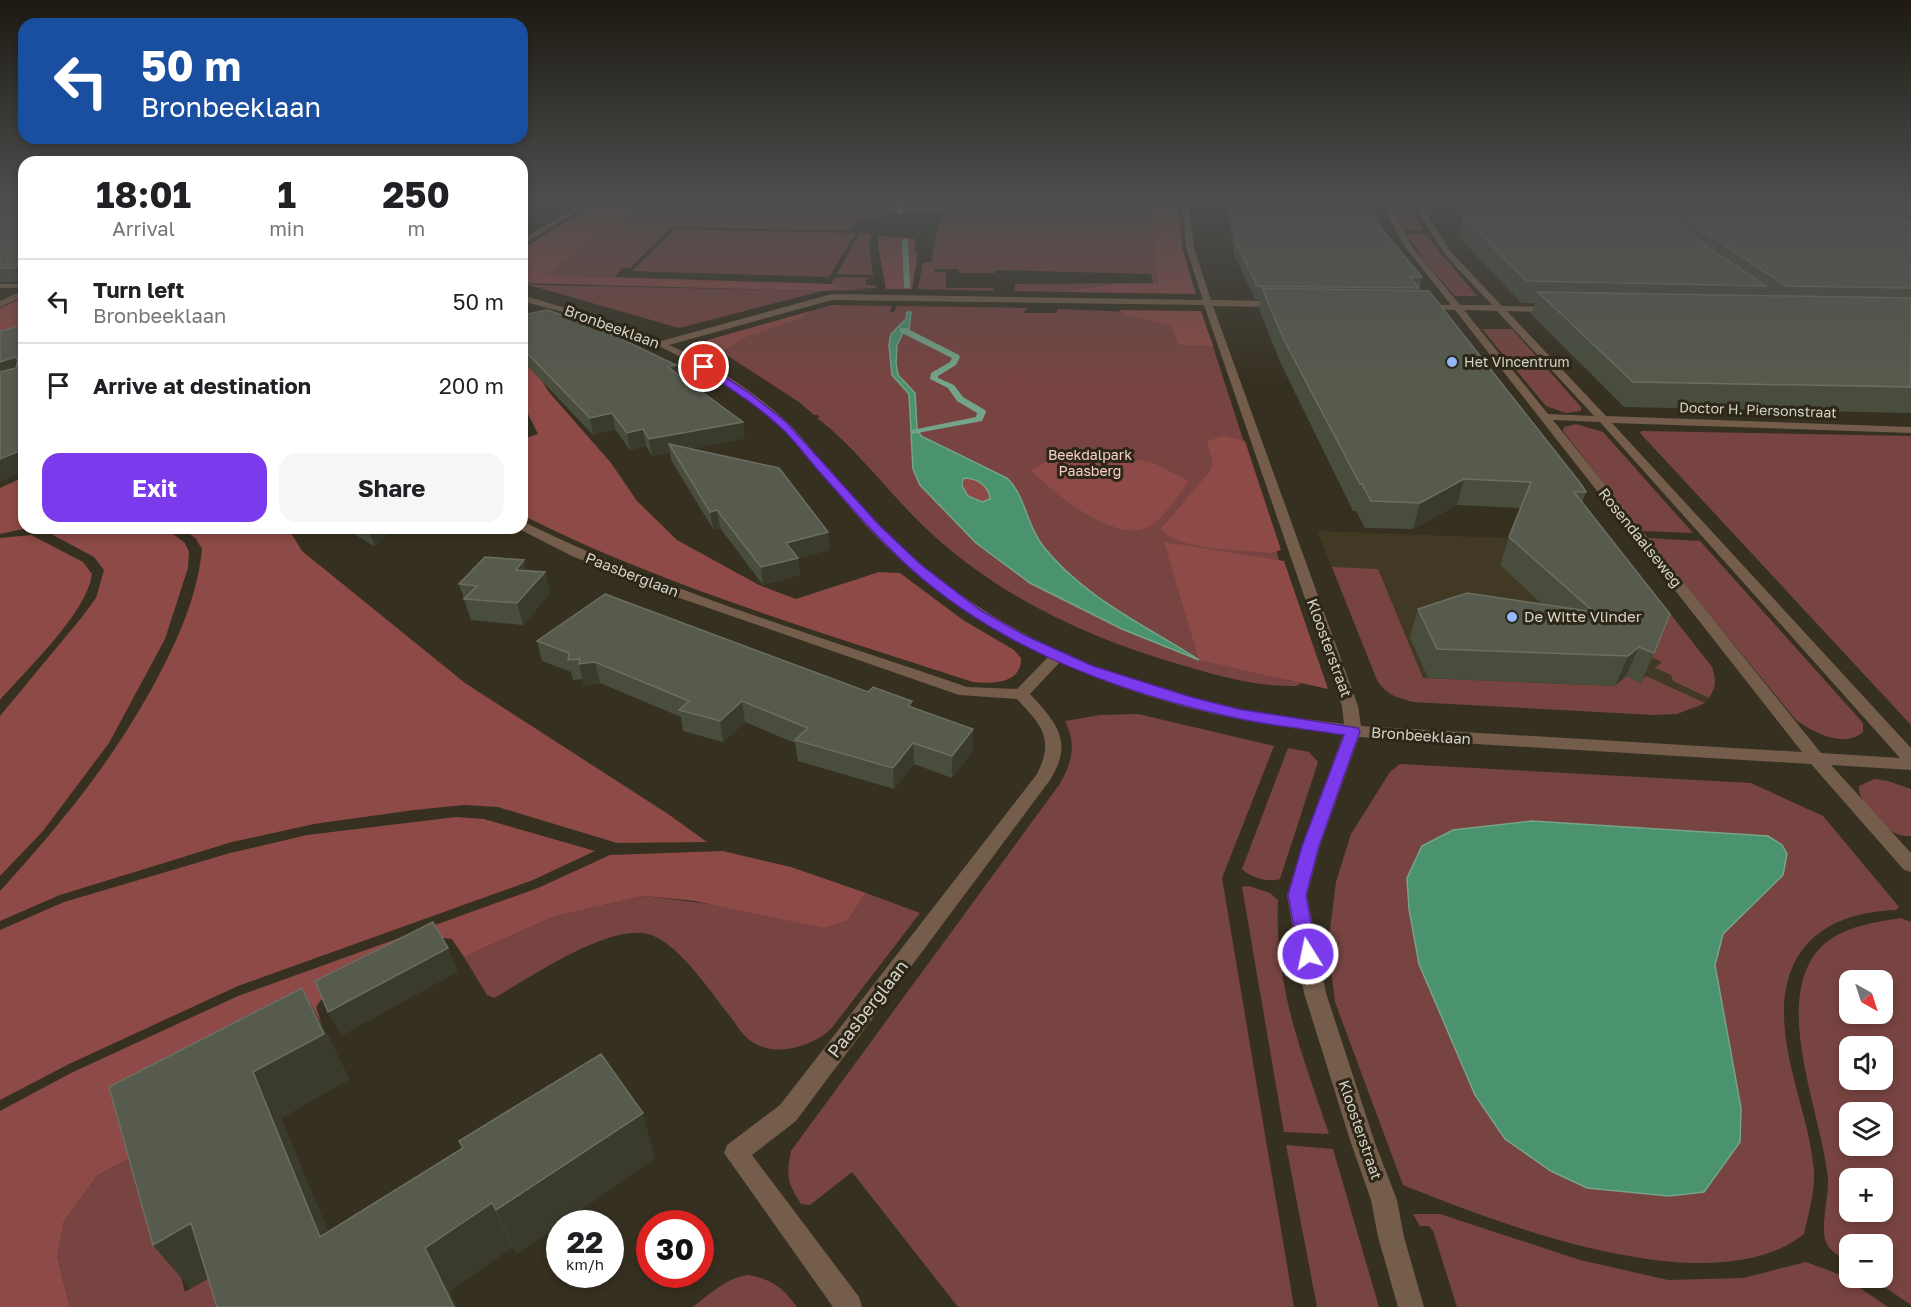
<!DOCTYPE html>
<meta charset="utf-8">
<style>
:root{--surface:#fff;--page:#f6f6f6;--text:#202124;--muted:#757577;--line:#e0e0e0;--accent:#7c3aed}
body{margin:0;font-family:"Golos Text",sans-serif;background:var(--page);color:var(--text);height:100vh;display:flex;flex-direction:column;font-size:22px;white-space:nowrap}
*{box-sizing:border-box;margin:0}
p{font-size:20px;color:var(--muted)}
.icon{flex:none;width:33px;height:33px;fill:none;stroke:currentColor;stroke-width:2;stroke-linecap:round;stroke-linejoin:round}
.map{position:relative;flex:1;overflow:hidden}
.side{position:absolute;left:18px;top:156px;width:510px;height:378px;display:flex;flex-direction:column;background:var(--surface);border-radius:18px;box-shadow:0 3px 9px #0003}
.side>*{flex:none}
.guide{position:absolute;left:18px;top:18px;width:510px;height:126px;border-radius:18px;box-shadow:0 3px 9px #0003;background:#1a4fa0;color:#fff;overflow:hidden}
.needle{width:39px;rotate:141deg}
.tools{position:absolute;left:1839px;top:970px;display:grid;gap:12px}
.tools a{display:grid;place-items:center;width:54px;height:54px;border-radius:12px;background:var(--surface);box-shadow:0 3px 9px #0003;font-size:30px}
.speed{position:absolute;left:546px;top:1210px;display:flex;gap:12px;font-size:30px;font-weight:700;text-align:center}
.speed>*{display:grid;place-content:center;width:78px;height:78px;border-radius:50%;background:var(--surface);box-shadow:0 3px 9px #0003;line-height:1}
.speed small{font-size:15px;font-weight:400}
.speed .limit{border:9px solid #d22;background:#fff;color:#111}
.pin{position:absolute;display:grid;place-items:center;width:51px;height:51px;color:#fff;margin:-26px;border:3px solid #fff;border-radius:50%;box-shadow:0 2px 6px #0007}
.me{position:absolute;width:66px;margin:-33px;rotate:350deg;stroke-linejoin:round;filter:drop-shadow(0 0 4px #0008)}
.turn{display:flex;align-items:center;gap:21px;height:126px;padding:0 24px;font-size:27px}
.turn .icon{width:78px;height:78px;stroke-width:2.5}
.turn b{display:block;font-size:42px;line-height:51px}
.eta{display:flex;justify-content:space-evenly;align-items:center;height:102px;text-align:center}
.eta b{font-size:36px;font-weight:700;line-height:42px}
.primary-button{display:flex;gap:12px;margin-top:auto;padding:12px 24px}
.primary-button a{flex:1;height:69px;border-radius:18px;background:var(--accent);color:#fff;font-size:24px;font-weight:700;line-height:69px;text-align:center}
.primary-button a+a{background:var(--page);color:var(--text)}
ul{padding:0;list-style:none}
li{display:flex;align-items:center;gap:18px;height:84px;padding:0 24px;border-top:2px solid var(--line)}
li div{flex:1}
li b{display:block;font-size:22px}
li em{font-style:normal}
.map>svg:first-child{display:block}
.built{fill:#413923}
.green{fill:#784441;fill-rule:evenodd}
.forest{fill:#8d4a46}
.water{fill:#4b926f;stroke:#74a58a;stroke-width:1.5;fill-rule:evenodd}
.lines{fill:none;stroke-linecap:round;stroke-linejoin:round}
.stream{fill:#74a58a;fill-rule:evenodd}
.minor{fill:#745d4b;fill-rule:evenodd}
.wall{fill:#484d3e}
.shaded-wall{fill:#3a3b2c}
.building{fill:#575b4d;stroke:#6b6e61;stroke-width:1.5}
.route{fill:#7c3aed;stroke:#51269a;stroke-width:1.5}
.poi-dot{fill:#93b7fd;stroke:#2c2717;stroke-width:2}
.labels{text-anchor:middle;stroke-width:6;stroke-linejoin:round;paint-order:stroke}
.far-poi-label{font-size:14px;fill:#d5d2c9;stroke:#2c2717;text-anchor:start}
.far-street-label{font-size:14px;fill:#d5d2c9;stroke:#2c2717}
.far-park-label{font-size:14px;fill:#f9cfcb;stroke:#2c2717}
.street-label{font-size:15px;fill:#d5d2c9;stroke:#2c2717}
.poi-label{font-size:15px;fill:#d5d2c9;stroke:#2c2717;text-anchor:start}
.near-street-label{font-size:18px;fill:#d5d2c9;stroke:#2c2717}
</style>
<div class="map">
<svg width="1911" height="1307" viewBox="0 0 1911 1307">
<rect width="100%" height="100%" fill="#363021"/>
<path class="built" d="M1317 531 1614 542 1712 667 1716 678 1715 689 1705 703 1694 709 1654 715 1413 702 1390 695 1377 680Z"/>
<path class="green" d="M648 200H888L890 203 886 215H882L880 220 856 219 852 228 847 231 672 227 630 268H623L614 277 543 275Z
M947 200H1149L1158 284H1112L1062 292 1015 291V284L1153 283 1151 274 996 270 995 273H959V269H935V272H946V288H992L995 291 918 289 923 263 932 262 935 240Z
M1389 200H1408L1423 231 1403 230Z
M675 229 856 233 829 277 632 271Z
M859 233 871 234 869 246 873 275 837 274Z
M1405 233 1425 234 1477 296H1455L1428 265Z
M847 277 874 278 865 280 866 285H876V288H838L831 284 834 278Z
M522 283 538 285 822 291 679 328Z
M831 305 892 306 890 312H894L897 306 1028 308 1023 313H1057V309L1181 314 1209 334 1260 492 1285 582 1288 680 1301 683 1297 686C1259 687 1222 677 1185 666 1093 640 1005 600 933 535 892 498 860 451 817 418L820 417 817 415H814L799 402 708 343Z
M1482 329H1512L1581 407V411L1566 413 1546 406Z
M1576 424 1603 432 1693 533 1641 531 1563 431 1564 427Z
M1642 431 1911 436V725L1640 433Z
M1647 538 1700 541 1863 723V732C1844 749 1813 732 1796 720Z
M1552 539 1614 542 1712 667C1716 679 1716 687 1709 698L1673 681 1671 675 1655 668 1662 662 1651 657Z
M1332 567 1378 569 1423 678 1614 686 1626 676 1639 682 1646 676 1705 703 1677 714 1654 715 1413 702C1396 697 1386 695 1377 680Z
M1138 714 1274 746 1222 878 1294 1307H958L852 1172 810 1205 801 1204C787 1182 786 1176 791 1151L1059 785C1072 764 1077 743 1065 721L1100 715Z
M1288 748 1309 752 1318 762 1280 879C1269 883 1249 877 1242 869Z
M1400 764 1751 783 1823 816 1899 907 1896 910C1819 913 1777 953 1785 1032 1790 1079 1810 1124 1814 1171 1815 1192 1808 1215 1804 1234 1713 1307 1500 1224 1403 1185L1335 1002 1328 945 1336 882 1351 834 1390 772ZM1532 821 1712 833 1783 875 1723 934 1715 965 1422 846 1453 830Z
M1874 779 1888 781 1911 789V836C1906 836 1901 836 1897 834 1884 829 1857 801 1859 786Z
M1249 886 1270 893 1278 900C1274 987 1302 1053 1329 1134L1284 1132 1242 887Z
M866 893 920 913 831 1029C811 1047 775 1058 751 1041 744 1037 738 1027 733 1020 713 996 679 942 648 934 607 924 530 978 494 998L487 995 464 957 553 917 643 896 848 920Z
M1901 918 1911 922V1305L1871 1278H1882V1245H1850L1849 1263C1841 1257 1830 1252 1826 1242 1820 1228 1829 1196 1828 1179 1822 1116 1776 1013 1813 957 1832 928 1869 923 1901 918ZM1850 981H1882V1014H1850ZM1850 1047H1882V1080H1850ZM1850 1113H1882V1146H1850ZM1850 1179H1882V1212H1850Z
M1286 1145 1333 1149 1379 1307H1317Z
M146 1149 185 1292 224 1269 236 1307H70L57 1256 64 1221 97 1176Z
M1413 1214H1440L1580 1260 1668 1280 1743 1278 1806 1262 1841 1275 1888 1307H1457L1433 1231 1429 1226H1420Z
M748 1275C772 1279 783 1288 797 1307H693C711 1293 726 1278 748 1275Z"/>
<path class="forest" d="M601 200H648L544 275 831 284 838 288 876 289 822 291 522 283V249Z
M888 200H947L942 214 886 213 890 203Z
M1149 200H1178L1182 247 1196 294 1062 292 1112 284H1158Z
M879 236 916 239 914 252 918 253 912 289H886L878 246Z
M24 297V323L0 334V308Z
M1119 310 1201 311 1213 346 1183 345 1178 344 1170 325 1124 315Z
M810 311 802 318 744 338 721 352 706 344 708 340Z
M522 364 535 369 548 391 611 463 637 501 677 540 759 585 796 599 879 572 900 573 963 620 1014 650 1021 658C1022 684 992 684 973 682 821 632 665 587 522 515V439L538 434 522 402Z
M1224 436 1245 441 1281 550 1271 553C1246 550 1174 550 1161 529L1210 471 1213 462 1207 441Z
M1081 454 1102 461 1133 459 1154 463 1189 481C1178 495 1165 517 1150 526 1117 546 1053 493 1031 470L1053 458Z
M24 477V528H28L0 534V488Z
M966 478C978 479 989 486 990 499L982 502 968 496 962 487Z
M74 528H165L185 543 189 552 188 568 165 639 109 743 43 831 0 876V716L82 617 96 598 104 570 94 557 53 535 59 530Z
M182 528H288L302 551 465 683 668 814 707 842 617 843 498 807 464 805 414 810 314 824 232 842 60 895 0 921V891C60 825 107 768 151 690 175 646 197 600 202 549L196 539Z
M31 535 83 562 92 574C87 613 26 670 0 700V538Z
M1164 542 1284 561 1328 689 1199 660Z
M456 817 484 819 595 851 533 880 238 986 69 1064 0 1100V930L64 902 230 853 307 835Z
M723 851 791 867 866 893 848 920 824 928 695 901 643 896 553 917 464 957 452 939 443 938 321 1000 316 1007 324 1032 146 1149 97 1176 64 1221 57 1256 70 1307H0V1111L71 1073 238 996 538 888 610 855Z"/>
<path class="water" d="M907 312H911L909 329 903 333 897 345 896 363 898 375 915 393 917 428 921 436 1007 478C1026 496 1026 525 1043 546 1084 598 1145 625 1199 660L1122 629 1030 583 976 543 920 485 913 469 909 394 892 375 889 345 891 334 906 319ZM966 478C978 479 989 486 990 499L982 502 968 496 962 486 963 479Z
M1532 821 1768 836 1782 845 1787 854 1783 875 1723 934 1715 965 1741 1108 1740 1142 1704 1192 1669 1196 1587 1188 1551 1171 1505 1139 1475 1095 1419 964 1409 909 1407 878 1422 846 1453 830Z"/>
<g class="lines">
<path class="stream" d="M897 200H903L902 214 897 213Z
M905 238 908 240 910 287 907 289 904 287 902 240Z
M900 328H906L959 355 960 357 956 365 938 376V378L954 385 963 397 985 410 986 412 982 421 912 434V430L976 417 977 413 957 401 948 388 930 379 931 373 950 362 952 358 900 332Z"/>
<path class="minor" d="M587 200H595L522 245V240Z
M1182 200H1188L1194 248 1211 300 1279 301 1283 304 1279 307 1213 306 1358 706 1361 726 1802 752 1455 310 1420 309 1419 307 1423 304 1451 305 1403 244 1381 200H1387L1410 244 1460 305H1492L1446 256 1411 200H1417L1451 252 1502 306 1555 307 1556 309 1552 312 1507 311 1606 416 1911 427V433L1612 423 1911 748V770L1831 765 1911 853V872L1904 870 1811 764 1359 737 1320 846 1307 895 1326 993 1375 1143 1397 1200 1404 1237 1424 1307H1398L1378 1237 1371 1200 1351 1143 1304 993 1287 895 1302 846 1343 735C1309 730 1273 726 1239 719 1180 708 1114 687 1060 662L1030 694C1057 723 1074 742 1050 780L796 1121 752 1155 859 1297 862 1307H833L724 1153 727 1145 780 1105 1037 774C1055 738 1041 725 1017 699L959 695 645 586 572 556 517 528H522V522L526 523C667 592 819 636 967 687L1017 689 1048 657C980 626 923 585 871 531 840 499 810 454 778 425 734 387 681 353 627 332 593 319 557 311 522 301V295L633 328 661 341 832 294 1203 300 1186 248ZM832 300 1204 305 1342 706 1344 724C1308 719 1271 716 1236 708 1123 684 1010 640 921 564 884 533 852 495 820 459 809 447 799 433 787 422 754 391 710 363 669 345ZM1464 310 1497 311 1594 416 1548 414ZM1553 420 1600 422 1900 758 1821 753Z
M0 284H24V288H0Z
M24 290V296L0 307V301Z"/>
</g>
<path class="wall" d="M0 200H24L21 282H0Z
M1223 200H1370L1381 228 1422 277 1419 291 1586 492 1582 503 1654 653 1641 683 1626 676 1615 686 1428 678 1410 638 1418 609 1543 605 1500 565 1509 537 1521 508 1457 505 1413 529 1365 528 1356 511H1353L1280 362 1259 309 1260 300 1255 299 1233 253 1234 247Z
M1453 200H1911V413L1624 407 1531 314 1535 303H1521L1458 236 1463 218Z
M522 315 678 374 745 438 690 449 828 532 829 550 798 558 800 575 763 585 720 528 713 529 671 460 670 452 652 456 646 446 630 450 615 429 593 435 522 360Z
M344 528H395L374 546Z
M527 571 545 572 550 593 523 625 471 620 459 584Z
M537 641 913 708 973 750 952 778 914 764 894 789 798 761 795 743 745 722 723 742 683 731 681 717 600 683 584 685 583 679 573 680 571 672 542 661Z
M327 1034 349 1079 281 1118 328 1232 655 1158 517 1254 513 1247 449 1291 208 1277 190 1288 153 1245Z"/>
<path class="shaded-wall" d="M522 200H557L522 213Z
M24 264V281L21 282 15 268Z
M15 357 23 374 0 381V362Z
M676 365 679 380 668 367Z
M612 413 615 429 593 435 590 418Z
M743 422 745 438 674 452 669 444 670 452 652 456 649 439Z
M643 429 646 446 630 450 627 433Z
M24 449V472L0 482V459Z
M1464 479 1457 505 1413 529 1420 503Z
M717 510 720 528 713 529 710 512Z
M368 528H395L374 546Z
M828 532 829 550 798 558 800 575 763 585 761 567 786 543Z
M524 560 529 581 516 570Z
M545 572 550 593 523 625 517 603Z
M1639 647 1626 676 1615 686 1628 656Z
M595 662 600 683 584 685 579 664Z
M742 701 745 722 723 742 720 721Z
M912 701 913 722 908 706Z
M973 729V750L952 778V756Z
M913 743 914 764 894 789 893 768Z
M448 948 458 972 341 1036 328 1012Z
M302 988 327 1034 349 1079 281 1118 349 1281 320 1237 253 1072Z
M643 1113 655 1158 517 1254 496 1210Z
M492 1203 513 1247 449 1291 457 1307H454L425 1248Z
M191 1223 225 1267 190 1288 153 1245Z"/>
<path class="building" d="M0 200H15L18 201 19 200H24V264L15 268H0Z
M1227 200H1370L1381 228 1422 277H1410L1419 288 1257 286 1235 240 1237 238Z
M1468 200H1657L1702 243 1766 286 1527 281 1463 217H1479Z
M1670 200H1869L1877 207 1911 222V288L1786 286 1711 236Z
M1886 200H1911V213Z
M1262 288 1429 291 1581 484 1586 492H1574L1670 614 1654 653 1639 647 1628 656 1437 649 1418 609 1467 593 1594 612 1509 537 1531 482 1464 479 1420 503 1371 501 1362 484H1360L1284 340Z
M1538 292 1911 298V387L1633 382Z
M547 310 594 326 676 365 668 367 743 422 649 439 643 429 627 433 612 413 590 418 522 348V315Z
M24 325V449L0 459V372L16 368 18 360 15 357 0 362V331Z
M669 444 779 468 828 532 786 543 798 558 761 567 717 510 710 512Z
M485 557 524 560 516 570 545 572 517 603 464 599 477 586 459 584Z
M605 594 868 692 873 687 912 701 908 706 973 729 952 756 913 743 893 768 795 740 808 728 742 701 720 721 679 710 689 701 595 662 579 664 580 659 568 660 569 653 537 641Z
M433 922 448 948 328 1012 315 981Z
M302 988 324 1034 253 1072 320 1237 463 1148 459 1141 601 1054 643 1113 496 1210 492 1203 425 1248 454 1307H217L191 1223 153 1245 109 1087Z"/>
<linearGradient id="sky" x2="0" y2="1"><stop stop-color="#1e1a12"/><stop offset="0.52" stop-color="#4c4e4e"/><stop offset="1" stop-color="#4c4e4e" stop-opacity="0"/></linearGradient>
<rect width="1911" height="383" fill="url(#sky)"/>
<path class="route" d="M701 365H707L748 392 786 422 879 525 920 564 980 610 1024 635 1093 666 1191 697 1238 709 1358 728 1360 731 1319 846 1306 895 1317 954 1315 959 1308 962 1301 959 1299 954 1288 895 1302 846 1344 735C1308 729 1271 726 1236 718 1120 693 1000 649 910 568 877 538 847 503 817 469 805 455 793 438 778 425 755 404 728 387 701 369Z"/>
<g class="poi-dot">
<circle cx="1452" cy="362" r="6"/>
<circle cx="1512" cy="617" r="6"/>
</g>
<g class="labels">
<g class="far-poi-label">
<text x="1464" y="367">Het Vincentrum</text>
</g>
<g class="far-street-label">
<text transform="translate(1758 410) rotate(2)" y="5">Doctor H. Piersonstraat</text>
</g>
<g class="far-park-label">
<text x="1090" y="460">Beekdalpark<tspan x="1090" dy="16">Paasberg</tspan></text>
</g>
<g class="street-label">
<text transform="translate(612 327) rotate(20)" y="5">Bronbeeklaan</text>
<text transform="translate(1640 538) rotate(51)" y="5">Rosendaalseweg</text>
<text transform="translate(632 575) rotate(21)" y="5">Paasberglaan</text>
<text transform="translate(1329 648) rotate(70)" y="5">Kloosterstraat</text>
<text transform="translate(1421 736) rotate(4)" y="5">Bronbeeklaan</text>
<text transform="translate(1360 1130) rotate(71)" y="5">Kloosterstraat</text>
</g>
<g class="poi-label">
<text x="1524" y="622">De Witte Vlinder</text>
</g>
<g class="near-street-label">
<text transform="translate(868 1009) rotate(-52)" y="6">Paasberglaan</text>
</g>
</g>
</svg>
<div class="tools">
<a><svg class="needle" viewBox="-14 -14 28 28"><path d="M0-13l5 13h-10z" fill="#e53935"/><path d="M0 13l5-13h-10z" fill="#757577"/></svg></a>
<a><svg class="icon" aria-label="sound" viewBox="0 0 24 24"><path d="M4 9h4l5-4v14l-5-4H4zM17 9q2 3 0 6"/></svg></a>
<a><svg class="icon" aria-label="layers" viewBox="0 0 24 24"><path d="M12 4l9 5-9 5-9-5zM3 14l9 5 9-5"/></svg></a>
<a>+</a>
<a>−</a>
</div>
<div class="speed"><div>22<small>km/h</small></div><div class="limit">30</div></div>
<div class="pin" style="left:704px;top:367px;background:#d93025"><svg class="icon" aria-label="arrive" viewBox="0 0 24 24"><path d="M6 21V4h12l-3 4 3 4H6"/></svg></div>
<svg class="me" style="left:1308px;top:954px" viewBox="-20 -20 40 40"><circle r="17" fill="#7c3aed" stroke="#fff" stroke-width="3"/><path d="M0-11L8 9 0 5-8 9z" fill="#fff"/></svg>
<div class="guide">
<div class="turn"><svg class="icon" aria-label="left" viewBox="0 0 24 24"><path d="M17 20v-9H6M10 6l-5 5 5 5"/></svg><div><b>50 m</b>Bronbeeklaan</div></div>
</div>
<section class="side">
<div class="eta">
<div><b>18:01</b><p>Arrival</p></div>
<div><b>1</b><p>min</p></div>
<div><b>250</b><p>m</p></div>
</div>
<ul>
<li><svg class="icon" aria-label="left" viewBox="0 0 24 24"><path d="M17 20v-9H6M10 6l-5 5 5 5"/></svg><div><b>Turn left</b><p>Bronbeeklaan</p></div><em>50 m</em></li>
<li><svg class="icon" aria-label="arrive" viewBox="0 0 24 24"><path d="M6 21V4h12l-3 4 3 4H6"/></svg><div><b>Arrive at destination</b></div><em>200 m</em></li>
</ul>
<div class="primary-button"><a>Exit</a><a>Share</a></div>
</section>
</div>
